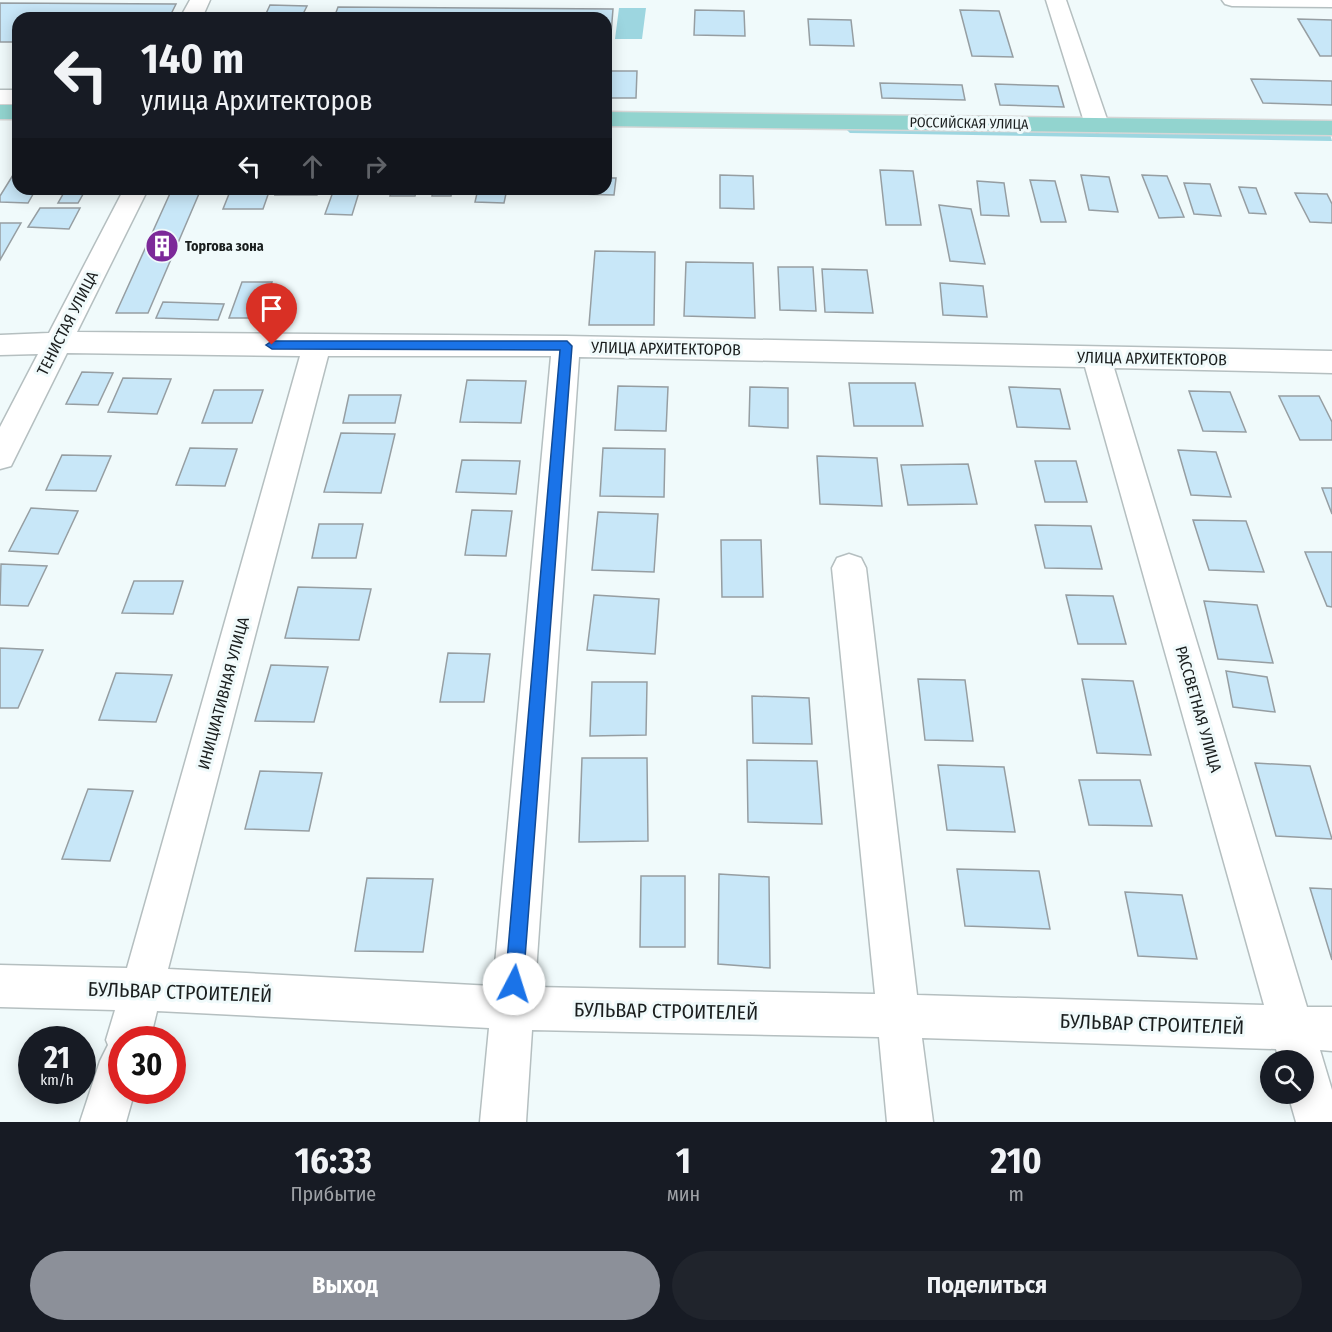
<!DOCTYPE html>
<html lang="ru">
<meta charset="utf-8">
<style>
:root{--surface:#171b24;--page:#20242c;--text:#f1f3f6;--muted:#9ea1a6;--accent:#8c9099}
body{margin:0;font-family:"Fira Sans Condensed",sans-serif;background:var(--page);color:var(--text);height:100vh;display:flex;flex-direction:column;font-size:22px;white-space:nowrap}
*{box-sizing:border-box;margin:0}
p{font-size:20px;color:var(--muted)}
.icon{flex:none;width:33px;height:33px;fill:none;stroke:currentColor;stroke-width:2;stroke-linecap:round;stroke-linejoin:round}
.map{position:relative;height:1122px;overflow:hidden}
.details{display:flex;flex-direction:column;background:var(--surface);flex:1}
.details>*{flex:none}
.banner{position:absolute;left:12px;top:12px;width:600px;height:183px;border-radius:18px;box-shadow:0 3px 15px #0003;background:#171b24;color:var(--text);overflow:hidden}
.buttons{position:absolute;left:1260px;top:1050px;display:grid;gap:12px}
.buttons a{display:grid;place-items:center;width:54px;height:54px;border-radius:50%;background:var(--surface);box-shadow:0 3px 15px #0003;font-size:30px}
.speed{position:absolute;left:18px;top:1026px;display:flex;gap:12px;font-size:30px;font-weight:700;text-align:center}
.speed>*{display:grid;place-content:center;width:78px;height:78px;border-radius:50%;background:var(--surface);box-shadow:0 3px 15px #0003;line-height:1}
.speed small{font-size:15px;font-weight:400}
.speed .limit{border:9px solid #d22;background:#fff;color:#111}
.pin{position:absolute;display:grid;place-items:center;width:51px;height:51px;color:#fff;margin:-62px -26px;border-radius:50% 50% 50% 0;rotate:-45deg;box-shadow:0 0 6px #0007}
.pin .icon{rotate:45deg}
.me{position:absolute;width:66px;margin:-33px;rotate:5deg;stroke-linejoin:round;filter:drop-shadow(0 0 4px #0008)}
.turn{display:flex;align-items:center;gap:21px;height:126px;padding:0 30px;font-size:27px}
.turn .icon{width:78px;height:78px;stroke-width:2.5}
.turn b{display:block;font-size:42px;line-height:51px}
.lanes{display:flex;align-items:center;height:57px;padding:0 30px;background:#0003;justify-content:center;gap:30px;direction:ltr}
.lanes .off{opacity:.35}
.eta{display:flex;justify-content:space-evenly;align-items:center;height:102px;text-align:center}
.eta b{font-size:36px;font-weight:700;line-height:42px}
.cta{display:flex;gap:12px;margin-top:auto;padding:12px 30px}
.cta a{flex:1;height:69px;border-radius:36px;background:var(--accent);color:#fff;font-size:24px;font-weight:700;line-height:69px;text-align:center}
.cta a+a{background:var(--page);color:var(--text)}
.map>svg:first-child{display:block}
.green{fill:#9dd6e0}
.building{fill:#c8e7f8;stroke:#969ea2;stroke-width:1.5}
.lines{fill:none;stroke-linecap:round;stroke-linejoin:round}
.minor-casing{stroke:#b5bfc0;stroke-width:3}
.major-casing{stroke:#d6d6d6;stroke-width:3}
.minor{fill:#fff;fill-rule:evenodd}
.major{fill:#92d4cf;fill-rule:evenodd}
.route{fill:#1a73e8;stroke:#114b97;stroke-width:1.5}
.labels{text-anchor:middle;stroke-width:6;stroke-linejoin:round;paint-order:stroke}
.far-street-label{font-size:14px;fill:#1a1e1e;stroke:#f0fafb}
.far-poi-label{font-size:14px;font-weight:bold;fill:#1a1e1e;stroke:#f0fafb;text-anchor:start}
.street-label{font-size:16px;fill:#1a1e1e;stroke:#f0fafb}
.near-street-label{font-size:20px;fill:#1a1e1e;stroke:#f0fafb}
</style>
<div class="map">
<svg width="1332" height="1122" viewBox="0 0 1332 1122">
<rect width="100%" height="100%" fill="#f0fafb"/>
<path class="green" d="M619 8H646L642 39H615Z
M844 127 1330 134 1332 141 850 133Z"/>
<path class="building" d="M0 3 176 4 169 18H18V42H0Z
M270 5 307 6 301 18H264Z
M338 7 613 9 610 46H606V18H334Z
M695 10 744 11 745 36 694 35Z
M960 10 999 11 1013 57 972 56Z
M808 19 851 20 854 46 810 45Z
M1298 19 1332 20V56H1320Z
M606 71H637L636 98H606Z
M1251 79 1332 81V105L1263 103Z
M880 83 962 85 965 100 882 98Z
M995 84 1058 86 1064 107 1000 105Z
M18 167V189H36L28 203 0 202V196Z
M880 170 913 171 921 225H886Z
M720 175 753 176 754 209 720 208Z
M1081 175 1109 177 1118 212 1089 210Z
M1142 175 1167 176 1184 217 1159 218Z
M606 178H616L614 195 579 194 580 189H606Z
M1030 180 1055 181 1066 222H1041Z
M977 181 1004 183 1009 216 981 215Z
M1184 183 1210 184 1221 216 1194 214Z
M1239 187 1256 188 1266 214 1249 213Z
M66 189H86L78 203H58Z
M172 189H201L148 313H116Z
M231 189H270L263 209H223Z
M277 189H319L317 195H275Z
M334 189H360L352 215 325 214Z
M392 189H417L415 196H390Z
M433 189H452L451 196H432Z
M478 189H507L504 203 475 202Z
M1295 193 1327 194 1332 204V223L1310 222Z
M939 205 971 209 985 264 950 261Z
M40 208H80L69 229 28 227Z
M0 223H21L0 260Z
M595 251 655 252 654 325H589Z
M686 262 753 263 755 318 684 316Z
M778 267H813L816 311 780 310Z
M822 269 867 270 873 313 825 312Z
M242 282H272L260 318H229Z
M940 283 983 286 987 317 943 315Z
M163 302 224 304 218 320 156 318Z
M82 372 113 373 98 405 66 404Z
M123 378 171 379 157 414 108 412Z
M467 380 526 381 521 423 460 422Z
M849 383H915L923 426H854Z
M618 386 668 387 666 431 615 430Z
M750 387 788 388V428L749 426Z
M1009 387 1060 389 1070 429 1017 427Z
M214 390H263L252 423H202Z
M1189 391 1230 392 1246 432 1203 431Z
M349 395H401L395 423H343Z
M1279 396H1319L1332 422V440H1300Z
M341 433 395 434 381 493 324 492Z
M190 448 237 449 225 486 176 485Z
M603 448 665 449 664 497 600 496Z
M1178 450 1216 452 1231 497 1191 495Z
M62 455 111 456 96 491 46 490Z
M817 456 877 458 882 506 820 504Z
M462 460 520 461 516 494 456 492Z
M1035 461H1076L1087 502H1045Z
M968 464 977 504 908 505 901 465Z
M1322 488H1332V514Z
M31 508 78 511 58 554 9 551Z
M472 510 512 511 506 556 465 555Z
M598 512 658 514 654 572 592 570Z
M1193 520 1246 521 1264 572 1209 570Z
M319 524H363L356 558H312Z
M1035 525 1091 526 1102 569 1045 568Z
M721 540H761L763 597H722Z
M1305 552H1332V607L1327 606Z
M1 564 47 566 28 606 0 605Z
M134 581H183L173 614 122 613Z
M298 587 371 589 359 640 285 638Z
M594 595 659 599 655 654 587 650Z
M1066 595 1113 596 1126 644H1078Z
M1204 601 1257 605 1273 663 1218 659Z
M0 648 43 650 18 708H0Z
M448 653 490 654 484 702H440Z
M271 665 328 667 314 722 255 721Z
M1226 671 1267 677 1275 712 1233 707Z
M116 673 172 675 156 722 99 720Z
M918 679 965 680 973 741 925 740Z
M1082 679 1133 681 1151 755 1097 753Z
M592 682H647L646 735 590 736Z
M752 696 809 698 812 744 753 743Z
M582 758H647L648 841 579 842Z
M747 760 817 761 822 824 748 822Z
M1255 763 1310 766 1332 839 1276 836Z
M938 765 1004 767 1015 832 947 830Z
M260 771 322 773 309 831 245 829Z
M1079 780H1140L1152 826 1089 825Z
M88 789 133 791 110 861 62 859Z
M957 869 1039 871 1050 929 965 926Z
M719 874 769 877 770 968 718 964Z
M641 876H685V947H640Z
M367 878 433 879 423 952 355 951Z
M1310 888 1332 889V960Z
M1125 892 1182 895 1197 959 1138 956Z"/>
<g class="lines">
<defs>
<path id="minor" d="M190 0H210L202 18H180Z
M1046 0H1066L1109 125 1105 130 1097 132 1089 130 1085 125Z
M1222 0H1332V7L1232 6 1225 4Z
M0 90H18V104H0Z
M124 189H148L77 332 566 336 1332 351V373L1114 368 1307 1007H1332V1051L1320 1050 1332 1090V1122H1296L1288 1094H1304V1060H1279L1276 1049 922 1038 933 1122H887L879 1037 532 1030 526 1122H480L489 1028 157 1011 150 1040H122V1090H135L126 1122H80L100 1061 108 1045 106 1040 115 1010 0 1007V965L127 968 300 356 67 353 11 466 0 469V427L38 354 0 355V335L49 333ZM328 356H551L493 986 168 969ZM579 357 1085 367 1264 1005 917 995 866 568 861 558 849 554 837 558 832 568 875 994 535 987Z"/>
<path id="major" d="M0 105H18V119H0Z
M606 112 1332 121V135L606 126Z"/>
</defs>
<use href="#minor" class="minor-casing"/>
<use href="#major" class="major-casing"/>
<use href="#minor" class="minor"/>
<use href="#major" class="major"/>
</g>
<path class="route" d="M272 341H567L572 346 523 984 520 990 514 993 508 990 505 984 560 350 272 349 266 345Z"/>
<defs>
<symbol id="building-disc" viewBox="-11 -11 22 22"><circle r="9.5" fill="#7c2999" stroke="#f0fafb"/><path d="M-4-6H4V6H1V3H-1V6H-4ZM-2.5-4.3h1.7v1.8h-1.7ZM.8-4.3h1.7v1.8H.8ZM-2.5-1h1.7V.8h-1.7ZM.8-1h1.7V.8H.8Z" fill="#fff"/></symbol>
</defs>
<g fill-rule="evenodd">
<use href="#building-disc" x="143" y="227" width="38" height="38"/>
</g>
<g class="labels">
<g class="far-street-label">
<text transform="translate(969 123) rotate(1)" y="5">РОССИЙСКАЯ УЛИЦА</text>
</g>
<g class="far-poi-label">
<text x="185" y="251">Торгова зона</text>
</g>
<g class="street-label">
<text transform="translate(67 323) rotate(-63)" y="6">ТЕНИСТАЯ УЛИЦА</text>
<text transform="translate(666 348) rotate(1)" y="6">УЛИЦА АРХИТЕКТОРОВ</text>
<text transform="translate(1152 358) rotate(1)" y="6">УЛИЦА АРХИТЕКТОРОВ</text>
<text transform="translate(223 693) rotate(-75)" y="6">ИНИЦИАТИВНАЯ УЛИЦА</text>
<text transform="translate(1199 709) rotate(74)" y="6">РАССВЕТНАЯ УЛИЦА</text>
</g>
<g class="near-street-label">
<text transform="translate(180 992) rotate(2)" y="7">БУЛЬВАР СТРОИТЕЛЕЙ</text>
<text transform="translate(666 1011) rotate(1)" y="7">БУЛЬВАР СТРОИТЕЛЕЙ</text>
<text transform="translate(1152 1024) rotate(2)" y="7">БУЛЬВАР СТРОИТЕЛЕЙ</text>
</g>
</g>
</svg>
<div class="buttons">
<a><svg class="icon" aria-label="search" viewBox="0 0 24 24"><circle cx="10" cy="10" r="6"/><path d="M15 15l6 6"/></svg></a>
</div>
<div class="speed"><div>21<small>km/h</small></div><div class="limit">30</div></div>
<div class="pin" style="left:272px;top:345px;background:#d93025"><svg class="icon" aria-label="arrive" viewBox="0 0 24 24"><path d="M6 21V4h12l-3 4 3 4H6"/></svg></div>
<svg class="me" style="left:514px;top:984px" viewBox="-20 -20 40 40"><circle r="19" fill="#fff"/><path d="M0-13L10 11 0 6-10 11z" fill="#1a73e8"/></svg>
<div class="banner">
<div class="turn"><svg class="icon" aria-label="left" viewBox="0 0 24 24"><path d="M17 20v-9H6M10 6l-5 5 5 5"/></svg><div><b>140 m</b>улица Архитекторов</div></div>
<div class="lanes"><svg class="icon" aria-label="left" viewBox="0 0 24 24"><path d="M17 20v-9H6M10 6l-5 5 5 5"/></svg><svg class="icon off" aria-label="ahead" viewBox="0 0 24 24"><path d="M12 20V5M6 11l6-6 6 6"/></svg><svg class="icon off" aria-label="right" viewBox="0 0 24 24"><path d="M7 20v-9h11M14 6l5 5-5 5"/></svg></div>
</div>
</div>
<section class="details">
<div class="eta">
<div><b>16:33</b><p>Прибытие</p></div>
<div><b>1</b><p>мин</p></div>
<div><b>210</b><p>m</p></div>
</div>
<div class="cta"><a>Выход</a><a>Поделиться</a></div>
</section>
